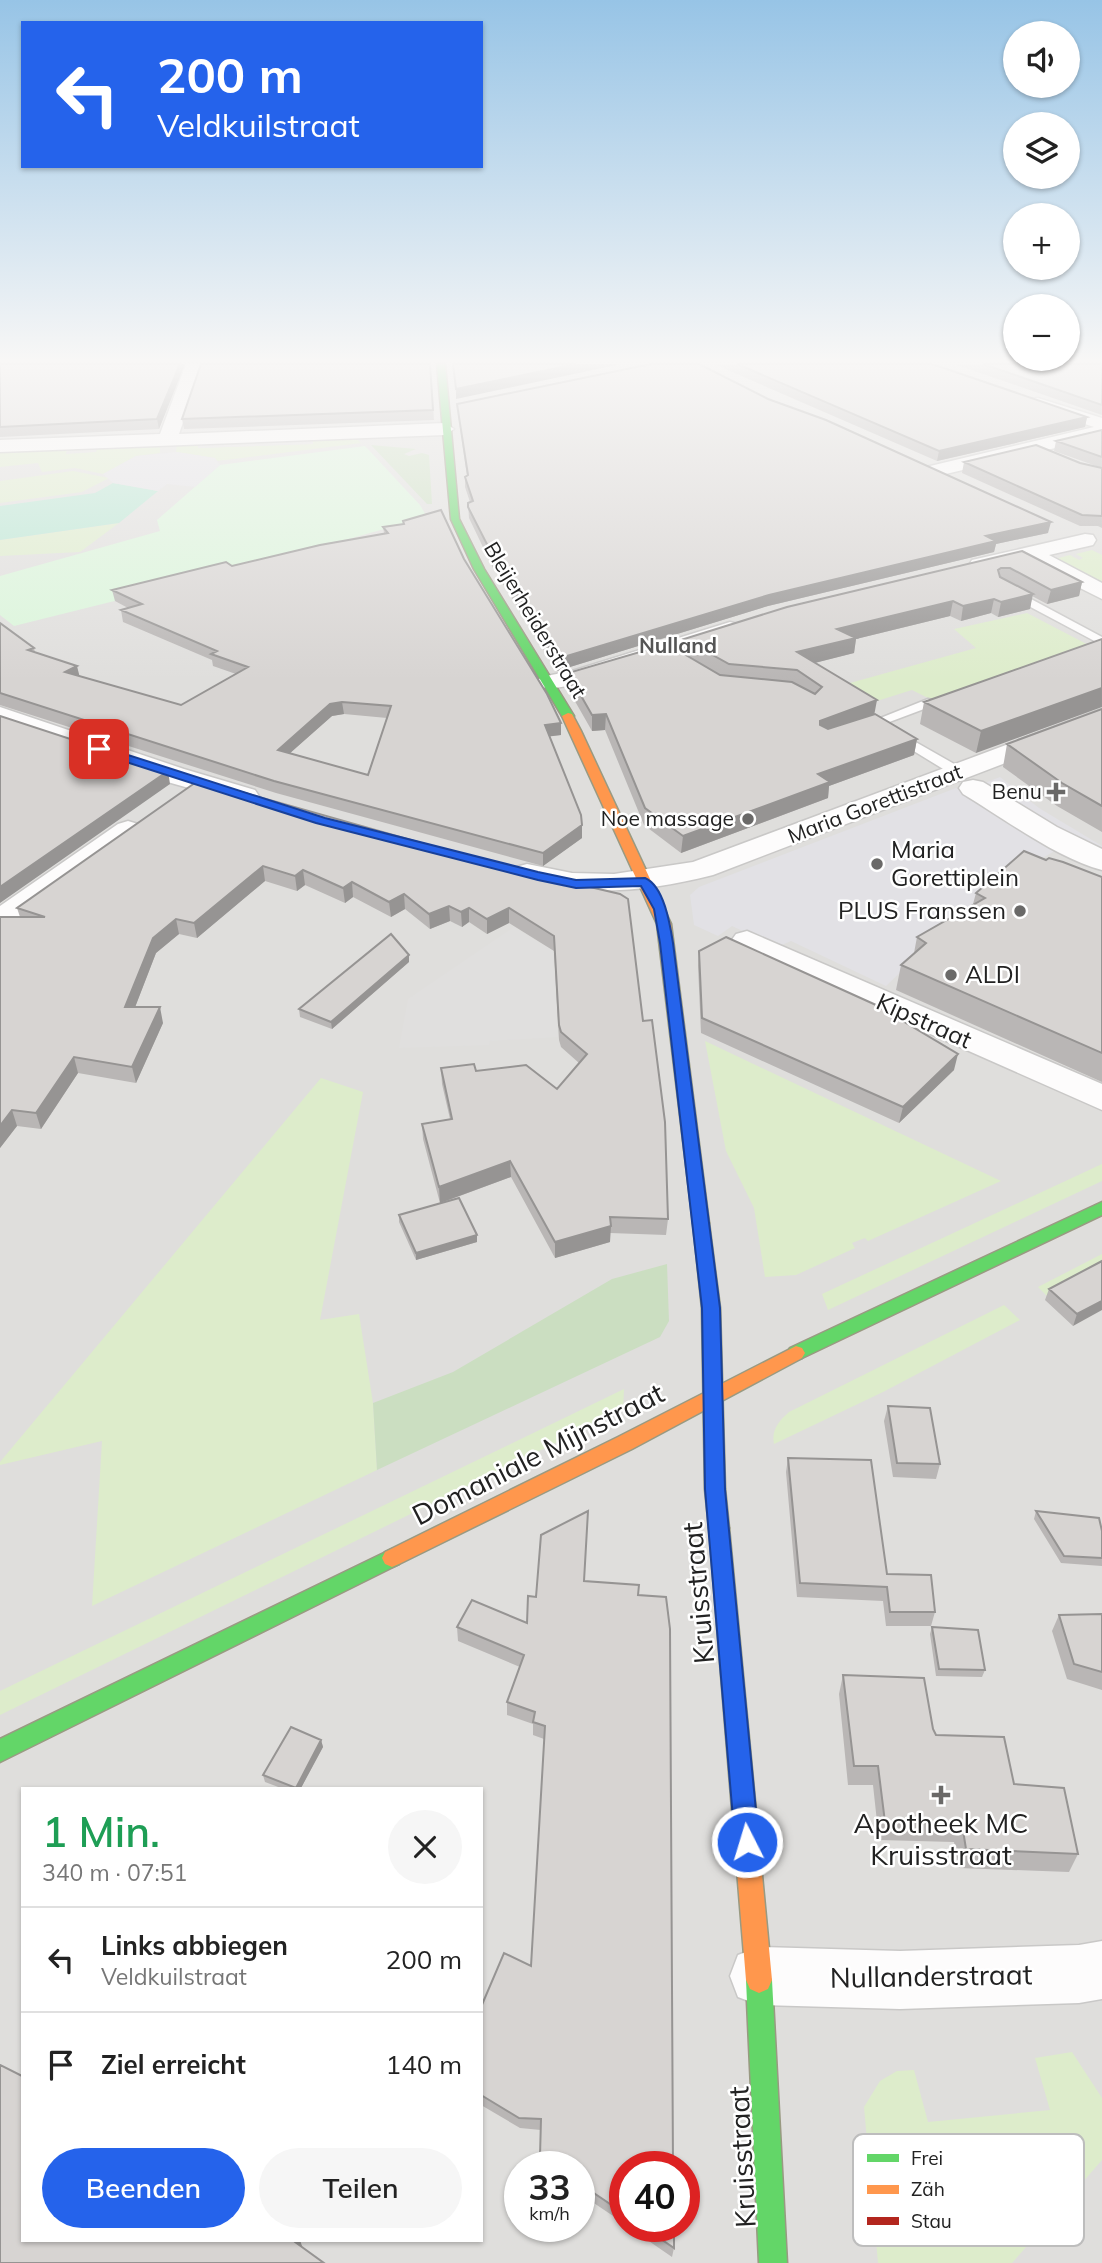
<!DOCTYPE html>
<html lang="de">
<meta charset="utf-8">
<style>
:root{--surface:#fff;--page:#f6f6f6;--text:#222;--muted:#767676;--line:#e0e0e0;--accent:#2563eb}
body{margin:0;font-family:Mulish,sans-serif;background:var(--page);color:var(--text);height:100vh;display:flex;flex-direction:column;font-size:26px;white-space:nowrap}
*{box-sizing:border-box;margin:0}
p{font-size:23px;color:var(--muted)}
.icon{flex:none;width:38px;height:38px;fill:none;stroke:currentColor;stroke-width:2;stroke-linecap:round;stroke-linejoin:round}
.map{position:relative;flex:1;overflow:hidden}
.sheet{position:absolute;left:21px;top:1787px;width:462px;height:455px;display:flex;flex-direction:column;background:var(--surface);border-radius:0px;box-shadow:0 2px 5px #0004}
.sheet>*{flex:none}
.top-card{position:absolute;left:21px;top:21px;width:462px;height:147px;border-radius:0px;box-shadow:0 2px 5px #0004;background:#2563eb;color:#fff;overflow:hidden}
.tools{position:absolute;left:1003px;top:21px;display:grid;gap:14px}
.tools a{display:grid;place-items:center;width:77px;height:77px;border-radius:50%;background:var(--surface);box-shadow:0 2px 5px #0004;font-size:35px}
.speed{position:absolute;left:504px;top:2151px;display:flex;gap:14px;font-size:35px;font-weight:700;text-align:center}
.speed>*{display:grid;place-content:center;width:91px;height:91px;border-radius:50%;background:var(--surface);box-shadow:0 2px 5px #0004;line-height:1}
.speed small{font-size:18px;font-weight:400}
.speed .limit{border:10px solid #d22;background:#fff;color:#111}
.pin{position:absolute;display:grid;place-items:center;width:60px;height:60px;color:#fff;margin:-30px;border-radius:14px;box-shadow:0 4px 10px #0006}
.me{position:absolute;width:77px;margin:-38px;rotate:355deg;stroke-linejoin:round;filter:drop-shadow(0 0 5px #0008)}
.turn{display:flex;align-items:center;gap:24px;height:147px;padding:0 21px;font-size:32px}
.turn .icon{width:91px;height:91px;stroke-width:2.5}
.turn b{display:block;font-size:49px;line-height:60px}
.round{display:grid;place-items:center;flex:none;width:74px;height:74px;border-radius:37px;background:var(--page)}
.head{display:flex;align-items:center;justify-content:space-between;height:119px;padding:0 21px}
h1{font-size:42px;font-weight:600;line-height:52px;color:#1e9e55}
.primary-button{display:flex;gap:14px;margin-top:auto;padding:14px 21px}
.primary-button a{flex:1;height:80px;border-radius:42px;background:var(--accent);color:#fff;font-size:28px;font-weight:600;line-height:80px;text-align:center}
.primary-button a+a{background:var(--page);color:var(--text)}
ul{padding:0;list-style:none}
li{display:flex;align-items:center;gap:21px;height:105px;padding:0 21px;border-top:2px solid var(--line)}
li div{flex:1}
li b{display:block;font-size:26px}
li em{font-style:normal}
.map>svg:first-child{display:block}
.residential{fill:#dfdedc;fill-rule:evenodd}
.grass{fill:#ddeccb}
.forest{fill:#cbdec1}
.park{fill:#daf5da}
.pitch{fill:#b7e6d2}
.parking{fill:#e0dfde}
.plaza{fill:#e2e1e5}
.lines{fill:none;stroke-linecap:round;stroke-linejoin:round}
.lane-casing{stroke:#c9c8c7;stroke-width:3}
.street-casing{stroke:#c9c8c7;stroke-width:3}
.fast-casing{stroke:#999a82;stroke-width:3}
.slow-casing{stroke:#999a82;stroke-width:3}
.jam-casing{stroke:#999a82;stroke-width:3}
.lane{fill:#fdfcfc;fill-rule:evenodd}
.street{fill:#fdfcfc;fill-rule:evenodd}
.fast{fill:#63d668;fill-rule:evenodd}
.slow{fill:#ff974d;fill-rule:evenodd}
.jam{fill:#b3261e;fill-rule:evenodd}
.wall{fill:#b9b6b5;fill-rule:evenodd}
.shaded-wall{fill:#969493}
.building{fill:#d7d4d2;stroke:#969493;stroke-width:2;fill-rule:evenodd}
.route{fill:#2563eb;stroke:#184099;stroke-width:2}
.poi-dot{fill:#6a6968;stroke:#fff;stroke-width:2.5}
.labels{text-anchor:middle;stroke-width:5;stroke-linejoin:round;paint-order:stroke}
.far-street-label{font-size:21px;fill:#222;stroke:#fff}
.far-neighbourhood-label{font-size:21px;font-weight:bold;fill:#555;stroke:#fff}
.far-poi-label{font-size:21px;fill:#222;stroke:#fff;text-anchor:end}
.poi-label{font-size:24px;fill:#222;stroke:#fff;text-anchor:start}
.street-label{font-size:24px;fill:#222;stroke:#fff}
.near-street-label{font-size:28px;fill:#222;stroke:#fff}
.near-poi-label{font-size:28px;fill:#222;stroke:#fff}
.key{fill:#fff;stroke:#bdbdbd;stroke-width:2}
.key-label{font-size:19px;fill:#222}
</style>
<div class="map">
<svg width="1102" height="2263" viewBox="0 0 1102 2263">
<rect width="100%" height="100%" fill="#f0eeeb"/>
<path class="residential" d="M0 364H1102V2263H0ZM23 1788H481V2240H23ZM520 2166H579V2226H520ZM625 2166H684V2226H625Z"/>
<path class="grass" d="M313 439 358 440 361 443 217 461 215 458 176 452 177 444 198 443V448L313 444Z
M160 445V453L136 456 103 474 75 468 42 472 38 463 0 467V451L67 448 66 454 96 452 98 447Z
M73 471 109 478 82 492 0 503V481Z
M119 523 80 552 0 556V540Z
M1092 550 1102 555V584L1055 559 1070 555 1079 560 1083 558 1076 554Z
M1027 613 1102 652 948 708 912 690 861 706 832 688 976 648 954 629Z
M705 1041 1001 1181 868 1241 865 1238 852 1243 855 1248 796 1275 765 1277 754 1208 726 1151Z
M321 1078 363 1092 320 1320 359 1314 373 1403 377 1470 92 1606 102 1441 0 1465V1462Z
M1102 1164V1181L828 1310 822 1294Z
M1102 1254V1271L1049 1298 1038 1287Z
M1004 1305 1020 1320 883 1392 774 1444C771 1430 779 1421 789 1412Z
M624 1389 623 1410 0 1715V1691Z
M1072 2052 1102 2098V2160L1012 2263H878L864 2107 880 2081 897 2071 914 2070 928 2122 1050 2110 1035 2058Z"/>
<path class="forest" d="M371 445 416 449 404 454 409 456 422 453 429 455 432 504H427Z
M667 1264 669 1321 660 1337 377 1470 373 1403 453 1372 612 1279Z"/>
<path class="park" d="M365 446 420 505 427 517 227 573 14 626 0 615V576L160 531 157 520 220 465Z"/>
<path class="pitch" d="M113 483 158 491 119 523 0 540V506L95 493Z"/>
<path class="parking" d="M313 439V444L198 448V443Z
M514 927 540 943 552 937 558 1037 490 1041 489 1045 399 1048 408 999Z"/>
<path class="plaza" d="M177 452 215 458 220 465 195 487 167 484 158 491 113 483 103 474 136 456Z
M1000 777 1039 808 1102 846V867L1058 849 1025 868 911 962 886 986 791 941 777 947 732 926 718 936 694 925 690 895 699 887 956 788 962 792Z"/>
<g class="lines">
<defs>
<path id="lane" d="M1006 590H1014L1102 637V645L1006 594Z
M928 699 932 700V706L884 724 963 769V775H953L868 723Z"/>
<path id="street" d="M186 364H203L179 434 445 423 454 429 445 435 0 452V440L160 434Z
M1038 398 1102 418V437L933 477 923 471 926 467 1094 427 1032 407 1029 403 1032 399Z
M1085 534 1093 535 1096 540 1093 545 1049 555 1102 583V599L1026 561 980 572 972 570 969 565 972 560Z
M730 622 738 624 742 629 738 634C700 646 573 695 541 687L537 682 541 677 572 671Z
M0 707 184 769 255 790 259 796 255 802 245 804 164 781 0 724Z
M1102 709V726L713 875C649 891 591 897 527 882L516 879 512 873 516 867 527 864 572 873 614 874 693 862Z
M973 780 983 782 1057 827 1102 849V870C1058 859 1003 818 963 794L959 788 963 782Z
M128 821 138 824 142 830 138 836 11 927 0 929V906L118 824Z
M747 931 1102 1084V1110L736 948 731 941 736 934Z
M1102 1941V1999L1079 2003 900 2009 759 2005 738 1997 730 1976 738 1955 759 1947 900 1951 1079 1945Z"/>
<path id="fast" d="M437 364H445L459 519 484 569 574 716 572 718 562 716 474 569 451 519Z
M1102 1202V1215L802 1358 796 1360 790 1358 787 1353 790 1348Z
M392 1549 399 1552 402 1558 399 1564 0 1762V1739Z
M759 1967 768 1971 772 1980 787 2263H759L746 1980 750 1971Z"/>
<path id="slow" d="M568 713 572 714 581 731 671 924 709 1223 707 1227H695L693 1223 657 924 562 716Z
M796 1346 802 1348 805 1353 802 1358 632 1449 399 1564 392 1567 385 1564 382 1558 385 1552 618 1437Z
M719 1519 726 1522 729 1528 772 1980 768 1989 759 1993 750 1989 746 1980 709 1528 712 1522Z"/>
<path id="jam" d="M701 1217 707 1219 709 1223 720 1308 725 1489 729 1528 726 1534 719 1537 712 1534 709 1528 705 1489 702 1308 693 1223 695 1219Z"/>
</defs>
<use href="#lane" class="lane-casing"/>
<use href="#street" class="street-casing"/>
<use href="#fast" class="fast-casing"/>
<use href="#slow" class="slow-casing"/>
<use href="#jam" class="jam-casing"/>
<use href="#lane" class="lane"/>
<use href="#street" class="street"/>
<use href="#fast" class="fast"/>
<use href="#slow" class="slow"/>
<use href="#jam" class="jam"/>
</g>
<path class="wall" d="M0 364H185L159 429 0 437Z
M430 364 434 420 184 429 182 419Z
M714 364H932L1087 417 1085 427 937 461Z
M954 364H1102V415Z
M768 399 1048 533 996 544 994 552 768 606 557 671 493 568 469 518 468 503 470 502 465 487V477L467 476 458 414 457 404Z
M1102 430V528L1098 526H1080L962 473 964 462 1080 463 1099 467 1054 451 1056 441Z
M403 521 464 559 561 735 550 736 582 825V838L543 866 276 793 0 705V623L34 648 35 652 79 676 181 705 236 674 213 666 212 660 123 622 121 610 128 608 115 601 112 590 232 566 384 533 383 527 403 524ZM344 714 387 718 368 775 290 753 332 716Z
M1022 551 1082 582 1079 596 1047 604 1032 596 1030 609 998 617 991 613 961 621 950 616 856 639 854 653 814 663 875 714 917 739 914 755 829 786 828 798 681 853 644 825 605 730 592 731 568 689V673L683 654 684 639Z
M1102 639 976 753 920 724 924 702Z
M1102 709V832L1057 806 1003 767 1007 744Z
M199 780 517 870 620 894 668 1219 666 1235 610 1233V1242L555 1258 511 1177 441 1203 477 1235V1242L416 1260 399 1222V1215L440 1203 423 1139 422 1124 450 1119 442 1084 441 1068 476 1071 557 1089 579 1063 561 1047 559 1040 554 951 509 923 487 934 469 922 462 927 450 921 430 929 405 909 391 917 353 897 345 903 305 885 297 891 265 881 197 938 179 934 156 953 135 1007 163 1023 136 1083 78 1073 41 1129 17 1126 0 1148V917H20L17 908Z
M1046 860 1102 877V1082L896 990 901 965 914 953 917 937 973 904 976 893Z
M699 951 954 1070 899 1123 701 1033 698 966Z
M409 962 332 1029 300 1017 299 1009Z
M1102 1261 1073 1326 1045 1300 1049 1289Z
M888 1406 940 1464 936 1479 893 1477 884 1421Z
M788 1458 887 1574 935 1612 931 1626H886L883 1601 797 1597 786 1472Z
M1036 1511 1102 1531V1566L1061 1563 1034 1519Z
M584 1581 625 2166V2224L579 2193V2166H541L540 2165 541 2130 520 2128 481 2105V2007L531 1966 544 1739 533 1735V1724L507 1715V1702L520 1667 458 1641 457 1627 527 1623 536 1597Z
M1102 1614V1690L1067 1679 1052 1631 1059 1615Z
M932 1627 985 1670 982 1677 936 1676 930 1634Z
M843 1675 933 1729 936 1735 1014 1784 1078 1854 1069 1872 959 1868 954 1842 879 1840 873 1785H848L839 1694Z
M321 1740 323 1747 301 1788H281L265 1782 263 1775Z
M627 2226H674V2248L672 2257Z"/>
<path class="shaded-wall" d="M180 364H185L159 429 157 419Z
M576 364H621L456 399V389Z
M1087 417 1085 427 937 461 939 451Z
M1051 522 1048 533 996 544 994 552 768 606 557 671V659L769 595 986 536Z
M1082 582 1079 596 1047 604 1051 590Z
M1033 594 1030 609 998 617 1001 602Z
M994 599 991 613 961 621 963 606Z
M953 601 950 616 856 639 854 653 795 668 797 652 837 629Z
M77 666 80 678 65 672Z
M1102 688V707L976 753 981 731Z
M877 700 874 716 818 737 820 721Z
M342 702 344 714 332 716 280 762 278 750 330 704Z
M606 714 605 730 592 731V715Z
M561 723V735L545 737V725Z
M917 739 914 755 829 786 828 798 681 853 683 836 818 774Z
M168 771 170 784 0 903V887Z
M582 825V838L543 866V853Z
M263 866 265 881 197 938 194 923Z
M303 870 305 885 297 891 295 876Z
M352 882 353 897 345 903 343 888Z
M404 894 405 909 391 917 389 902Z
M449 906 450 921 430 929 429 914Z
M469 908V922L462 927 461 912Z
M509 908V923L487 934V919Z
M176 919 179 934 156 953 129 1023 125 1007 153 938Z
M409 955V962L332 1029 331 1022Z
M160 1007 163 1023 136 1083 132 1067Z
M958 1054 954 1070 899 1123 903 1107Z
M74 1057 78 1073 41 1129 36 1113Z
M12 1110 17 1126 0 1148V1126Z
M510 1161 511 1177 440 1203 439 1187Z
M611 1226 610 1242 555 1258V1242Z
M477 1235V1242L416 1260V1253Z
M1102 1301V1310L1073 1326 1077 1314Z
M321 1740 323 1747 301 1788H296Z
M296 2240H300L302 2246 299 2252 295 2242Z"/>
<path class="building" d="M0 364H180L157 419 0 427Z
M201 364H430L433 410 182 419Z
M453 364H576L456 389Z
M651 364H699L768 399 826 420 1051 522 986 536 996 541 769 595 557 659 493 556 468 507V503L473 501 465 477 468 475 457 404Z
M737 364H932L1087 417 939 451Z
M983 364H1102V405Z
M1102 430V457L1056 441Z
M1036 445 1080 463 1102 468V516L1082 515 964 462Z
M441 510 464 559 547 694 561 723 545 725 581 815 582 825 543 853 274 781 0 693V623L34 648 28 650 77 666 65 672 181 705 248 667 211 654 217 651 121 610 142 604 112 590 226 562 232 566 320 545 388 533 383 527 404 524 403 521ZM342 702 391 706 368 775 278 750 330 704Z
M1022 551 1082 582 1051 590 1010 568H1001L998 570 1000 577 1033 594 1001 602 994 599 963 606 953 601 837 629 856 638 797 652 877 700 820 721V725L828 729 875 714 917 739 818 774 830 782 683 836 645 808 606 714 592 715 568 673 667 644 720 675 792 682 815 694 822 687 797 670 729 664 684 639 787 607Z
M1102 639V688L981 731 924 702Z
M1102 709V806L1062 783 1007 744Z
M0 716 168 771 0 887Z
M199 780 517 870 620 894 628 899 643 1021 652 1020 665 1122 668 1219 610 1217 611 1226 555 1242 510 1161 439 1187 422 1124 452 1119 441 1068 474 1064 476 1071 526 1065 557 1089 587 1054 561 1032 559 1025 554 936 509 908 487 919 469 908 461 912 449 906 429 914 404 894 389 902 352 882 343 888 303 870 295 876 263 866 194 923 176 919 153 938 125 1007H160L132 1067 74 1057 36 1113 12 1110 0 1126V917H45L17 908Z
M1024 851 1046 860 1049 858 1063 862 1102 877V1053L901 965 926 943 917 937 985 898 976 893Z
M391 934 409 955 331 1022 299 1009Z
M726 937 876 1005 958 1054 903 1107 702 1018 699 951Z
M459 1198 477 1235 416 1253 399 1215Z
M1102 1261V1301L1077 1314 1049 1289Z
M888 1406 930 1408 940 1464 897 1463Z
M788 1458 871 1460 887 1574 931 1575 935 1612H890L887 1587 800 1583Z
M588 1511 584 1581 639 1585 638 1595 666 1597 670 1629 673 2166H625V2214L579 2183V2166H556L540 2156 541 2119 519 2118 481 2095V2007L504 1953 531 1966 545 1726 533 1722 535 1712 507 1702 524 1655 457 1627 472 1600 527 1623 528 1596 536 1597 541 1535Z
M1036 1511 1099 1518 1102 1531V1558L1064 1556Z
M1102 1614V1672L1074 1664 1059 1615Z
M932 1627 978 1630 985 1670 939 1669Z
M843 1675 924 1678 933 1729 936 1735 1004 1737 1014 1784 1064 1788 1078 1854 966 1849 962 1824 885 1822 878 1766H854Z
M291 1727 321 1740 296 1788 263 1775Z
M0 2065 22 2076 23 2075V2240H296L295 2242 324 2263H0Z
M642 2226H674V2248Z"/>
<linearGradient id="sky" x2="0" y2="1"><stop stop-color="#97c4e6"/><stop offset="0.53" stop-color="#f8f7f6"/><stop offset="1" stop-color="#f8f7f6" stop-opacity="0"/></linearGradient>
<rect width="1102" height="681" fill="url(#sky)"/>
<path class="route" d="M95 747H103L325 818 538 872 576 880 645 878C664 886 670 924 673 943L720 1308 725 1489 759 1842 755 1850 747 1854 738 1850 735 1842 705 1489 702 1308 660 943 654 909 641 886 576 888 538 880 316 823 95 752Z"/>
<g class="poi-dot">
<path d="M1052.5 781.5h7v7h7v7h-7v7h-7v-7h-7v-7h7z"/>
<circle cx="748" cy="819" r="7"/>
<circle cx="877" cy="864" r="7"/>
<circle cx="1020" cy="911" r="7"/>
<circle cx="951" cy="975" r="7"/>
<path d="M937.5 1784.5h7v7h7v7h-7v7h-7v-7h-7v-7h7z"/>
</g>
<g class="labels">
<g class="far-street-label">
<text transform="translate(535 620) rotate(59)" y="7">Bleijerheiderstraat</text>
<text transform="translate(875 804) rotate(-21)" y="7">Maria Gorettistraat</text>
</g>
<g class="far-neighbourhood-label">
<text x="678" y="653">Nulland</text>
</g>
<g class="far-poi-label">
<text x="1042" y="799">Benu</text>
<text x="734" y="826">Noe massage</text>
</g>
<g class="poi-label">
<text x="891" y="858">Maria<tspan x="891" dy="28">Gorettiplein</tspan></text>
<text x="1006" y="919" text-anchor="end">PLUS Franssen</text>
<text x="965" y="983">ALDI</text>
</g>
<g class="street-label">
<text transform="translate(924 1021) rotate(24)" y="8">Kipstraat</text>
</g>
<g class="near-street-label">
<text transform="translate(538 1454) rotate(-27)" y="10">Domaniale Mijnstraat</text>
<text transform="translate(698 1593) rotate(-95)" y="10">Kruisstraat</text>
<text transform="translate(931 1976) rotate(-1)" y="10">Nullanderstraat</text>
<text transform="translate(742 2157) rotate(-93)" y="10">Kruisstraat</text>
</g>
<g class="near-poi-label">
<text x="941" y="1833">Apotheek MC<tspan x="941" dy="32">Kruisstraat</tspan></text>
</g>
</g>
<rect x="853" y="2134" width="231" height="112" rx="10" class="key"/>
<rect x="867" y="2154" width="32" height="8" fill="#63d668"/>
<rect x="867" y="2185" width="32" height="9" fill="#ff974d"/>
<rect x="867" y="2217" width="32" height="8" fill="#b3261e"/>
<g class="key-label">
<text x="911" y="2165">Frei</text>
<text x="911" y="2196">Zäh</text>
<text x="911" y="2228">Stau</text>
</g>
</svg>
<div class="tools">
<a><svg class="icon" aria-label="sound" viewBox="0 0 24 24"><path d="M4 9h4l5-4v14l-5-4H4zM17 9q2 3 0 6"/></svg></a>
<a><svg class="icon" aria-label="layers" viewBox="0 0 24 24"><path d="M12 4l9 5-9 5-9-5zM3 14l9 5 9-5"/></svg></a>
<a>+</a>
<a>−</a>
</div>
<div class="speed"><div>33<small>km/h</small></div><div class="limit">40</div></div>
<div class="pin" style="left:99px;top:749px;background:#d93025"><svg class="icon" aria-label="arrive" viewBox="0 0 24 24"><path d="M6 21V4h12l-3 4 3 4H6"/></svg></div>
<svg class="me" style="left:747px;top:1842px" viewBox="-20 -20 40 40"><circle r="17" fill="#2563eb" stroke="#fff" stroke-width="3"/><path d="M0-11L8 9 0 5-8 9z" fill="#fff"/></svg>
<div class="top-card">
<div class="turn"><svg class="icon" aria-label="left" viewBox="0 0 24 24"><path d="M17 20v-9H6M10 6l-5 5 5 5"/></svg><div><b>200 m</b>Veldkuilstraat</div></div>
</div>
<section class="sheet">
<div class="head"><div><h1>1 Min.</h1><p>340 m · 07:51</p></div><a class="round"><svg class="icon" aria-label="close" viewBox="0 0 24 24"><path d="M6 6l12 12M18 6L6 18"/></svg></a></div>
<ul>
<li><svg class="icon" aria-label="left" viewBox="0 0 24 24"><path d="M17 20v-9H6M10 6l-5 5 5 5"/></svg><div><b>Links abbiegen</b><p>Veldkuilstraat</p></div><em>200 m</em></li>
<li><svg class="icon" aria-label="arrive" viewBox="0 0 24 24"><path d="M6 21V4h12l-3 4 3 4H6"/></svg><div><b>Ziel erreicht</b></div><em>140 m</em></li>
</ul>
<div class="primary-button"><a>Beenden</a><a>Teilen</a></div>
</section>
</div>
